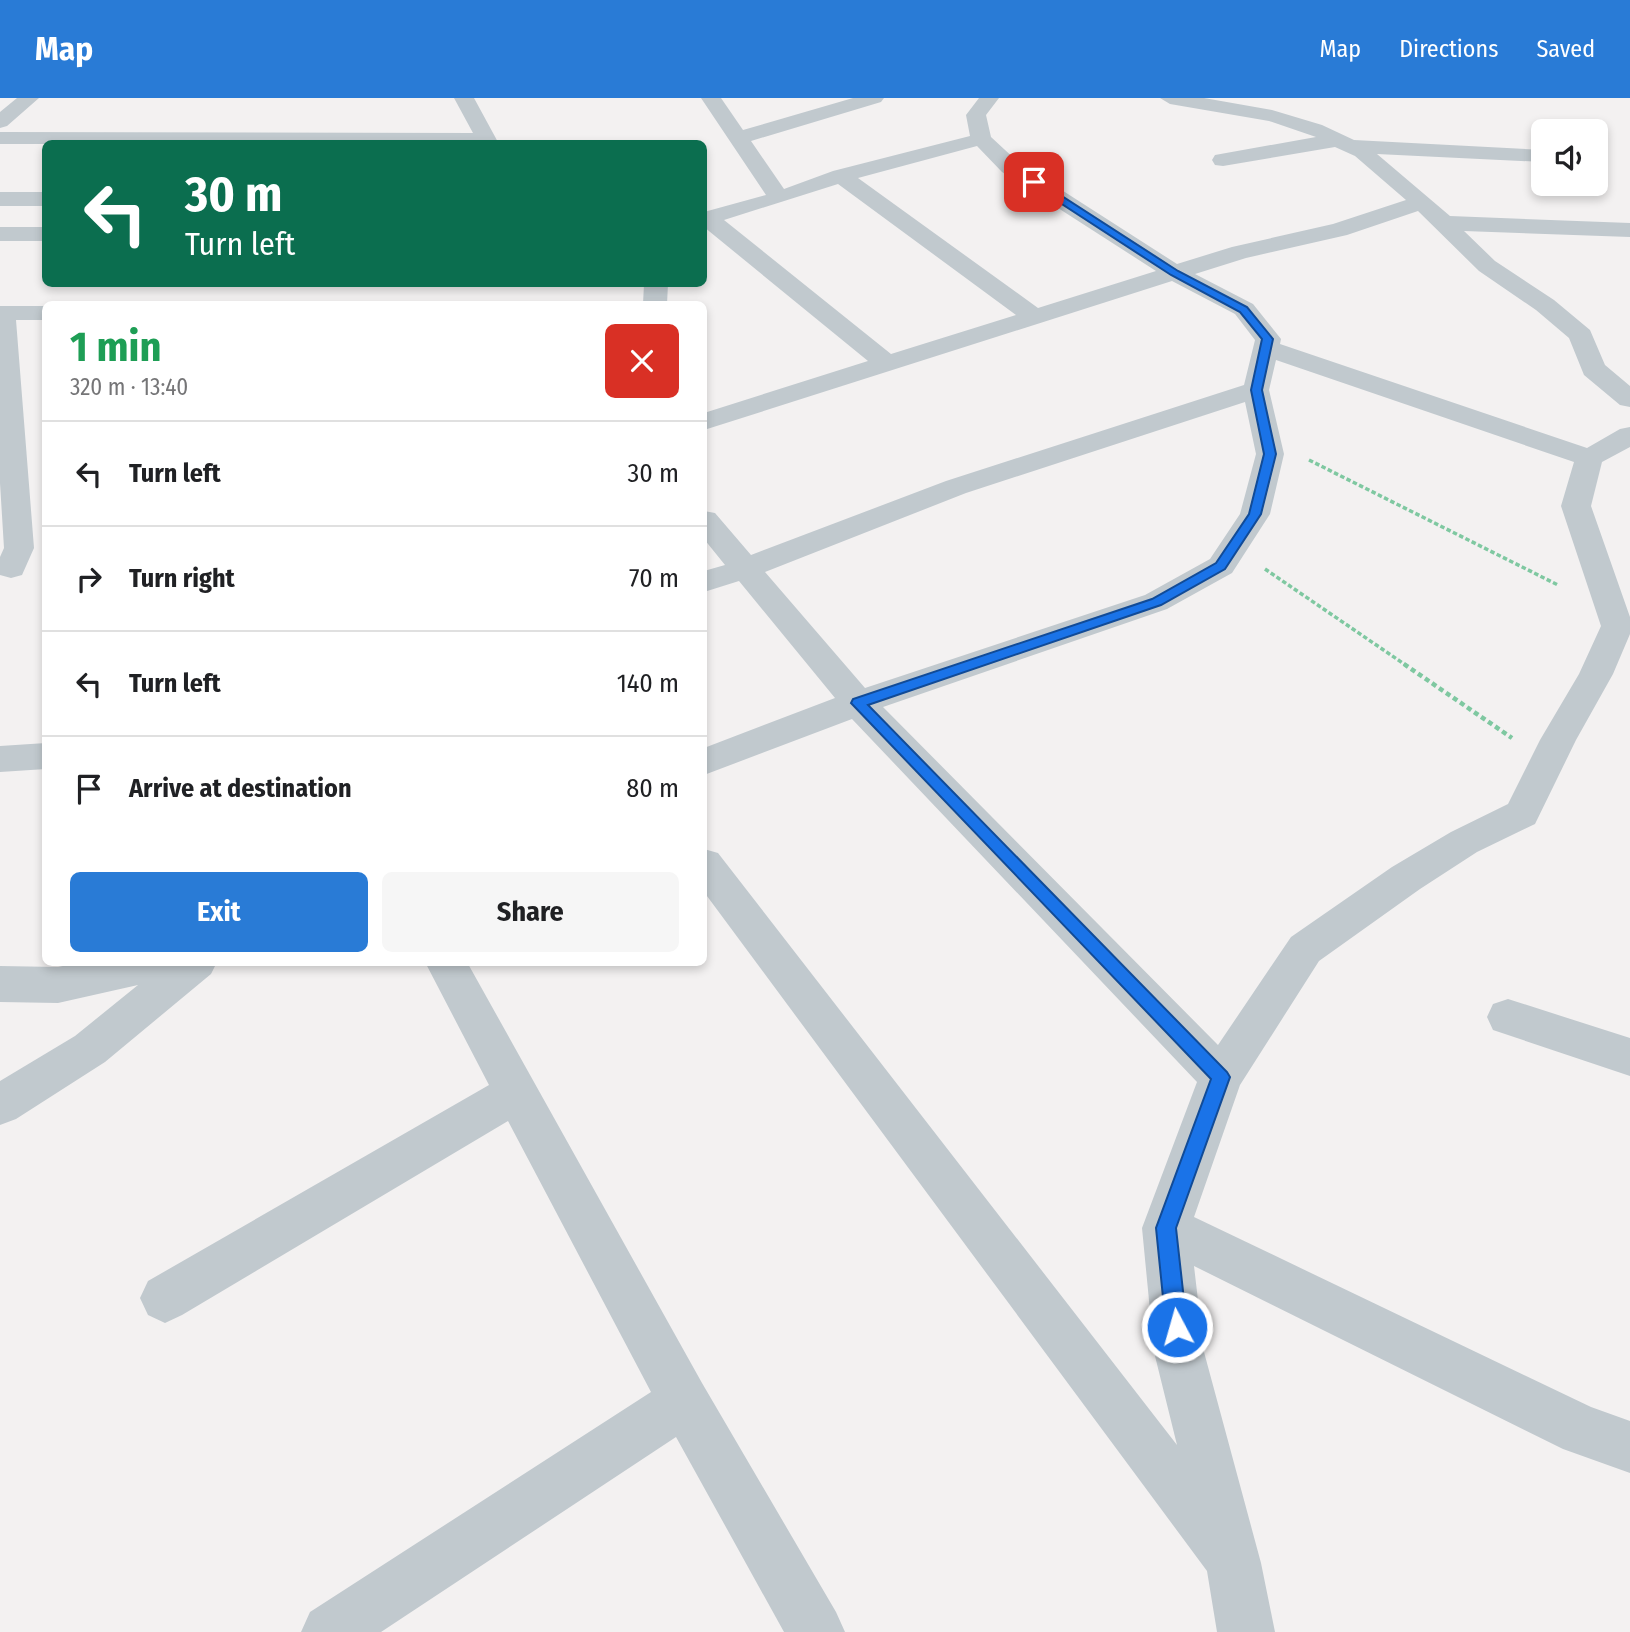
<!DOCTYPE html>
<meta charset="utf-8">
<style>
:root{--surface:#fff;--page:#f6f6f6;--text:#202124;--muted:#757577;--line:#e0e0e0;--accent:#297bd6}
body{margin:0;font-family:"Fira Sans Condensed",sans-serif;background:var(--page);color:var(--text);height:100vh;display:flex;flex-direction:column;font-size:26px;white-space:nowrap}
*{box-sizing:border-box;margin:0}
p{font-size:23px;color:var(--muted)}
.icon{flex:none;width:38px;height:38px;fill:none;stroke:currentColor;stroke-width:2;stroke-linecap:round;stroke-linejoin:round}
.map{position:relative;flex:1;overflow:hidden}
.drawer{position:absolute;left:42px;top:203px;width:665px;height:665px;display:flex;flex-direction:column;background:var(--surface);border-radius:10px;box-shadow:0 4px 10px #0003}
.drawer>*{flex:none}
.top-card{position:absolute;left:42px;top:42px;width:665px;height:147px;border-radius:10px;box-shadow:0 4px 10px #0003;background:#0b6e4f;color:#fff;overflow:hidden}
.controls{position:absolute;left:1531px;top:21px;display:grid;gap:14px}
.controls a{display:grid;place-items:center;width:77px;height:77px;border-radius:10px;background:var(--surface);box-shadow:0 4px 10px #0003;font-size:35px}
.pin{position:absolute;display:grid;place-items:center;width:60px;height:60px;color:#fff;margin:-30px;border-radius:14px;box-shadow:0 4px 10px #0006}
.me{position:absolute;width:77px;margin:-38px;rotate:354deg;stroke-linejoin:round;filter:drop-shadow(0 0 5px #0008)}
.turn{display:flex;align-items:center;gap:24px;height:147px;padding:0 28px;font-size:32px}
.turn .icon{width:91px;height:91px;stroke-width:2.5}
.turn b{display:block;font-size:49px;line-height:60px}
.round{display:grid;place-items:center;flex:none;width:74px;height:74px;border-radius:10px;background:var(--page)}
.headline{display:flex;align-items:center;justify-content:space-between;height:119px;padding:0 28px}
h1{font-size:42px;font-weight:700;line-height:52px;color:#1e9e55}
.cta{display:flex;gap:14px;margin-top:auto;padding:14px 28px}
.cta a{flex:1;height:80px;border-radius:10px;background:var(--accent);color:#fff;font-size:28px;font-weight:700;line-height:80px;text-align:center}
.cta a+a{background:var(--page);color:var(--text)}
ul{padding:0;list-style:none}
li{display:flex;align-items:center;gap:21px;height:105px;padding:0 28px;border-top:2px solid var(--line)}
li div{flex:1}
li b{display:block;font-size:26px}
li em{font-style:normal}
header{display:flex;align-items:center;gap:42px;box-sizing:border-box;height:98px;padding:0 35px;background:var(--accent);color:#fff}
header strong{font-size:33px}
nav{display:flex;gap:38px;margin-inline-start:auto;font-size:24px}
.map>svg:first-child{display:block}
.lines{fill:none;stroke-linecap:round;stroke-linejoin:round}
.path-far1{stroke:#7fc8a1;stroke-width:3.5;stroke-dasharray:4.5 2.5;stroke-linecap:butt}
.path{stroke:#7fc8a1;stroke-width:4.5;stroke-dasharray:5 3.5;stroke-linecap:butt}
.minor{fill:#c1c9ce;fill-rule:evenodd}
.route{fill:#1a73e8;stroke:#114b97;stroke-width:2}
</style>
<header>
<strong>Map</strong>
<nav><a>Map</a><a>Directions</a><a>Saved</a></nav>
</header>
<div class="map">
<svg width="1630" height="1534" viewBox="0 0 1630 1534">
<rect width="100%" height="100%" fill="#f3f1f1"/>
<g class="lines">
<path class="path-far1" d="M1309 362 1558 487
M1265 471 1407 568"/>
<path class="path" d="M1404 566 1512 640"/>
<path class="minor" d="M17 0H39L7 28 0 30V14Z
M454 0H474L499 46H0V34L473 35Z
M701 0H721L743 32 853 0H884L881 4 751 43 784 91 833 73 970 38 966 17 979 0H999L986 17 991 39 1018 64 1177 166 1232 149 1333 126 1406 102 1355 58 1335 49 1223 68 1215 67 1212 62 1215 57 1316 39 1269 23 1170 6 1160 0H1204L1272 12 1322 27 1354 42 1544 52V64L1377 56 1450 118 1630 125V139L1464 133 1495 163 1554 202 1590 232 1605 267 1630 288V309L1620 307 1584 277 1569 240 1536 212 1479 173 1418 113 1347 137 1246 160 1195 176 1253 206 1281 241 1280 246 1587 350 1620 331 1630 329V349L1602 364 1591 408 1630 519V536L1613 576 1576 642 1535 726 1477 754 1420 791 1319 863 1240 987 1194 1119 1591 1309 1630 1323V1375L1563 1351 1194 1168 1204 1254 1261 1465 1275 1534H1217L1207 1473 704 794V751L718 755 1177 1347 1154 1254 1142 1130 1197 984 852 621 704 677V650L835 600 739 483 704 494V473L725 467 704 441V413L715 415 751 457 946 383 1244 287 1255 242 1235 216 1172 183 704 332V315L868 263 704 129V114L766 97ZM977 48 1002 74 1156 173 1038 210 858 80ZM838 86 1016 217 891 256 724 122ZM1276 262 1574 364 1561 408 1601 528 1579 576 1540 642 1508 706 1451 734 1392 769 1291 839 1218 947 883 609 1167 511 1232 475 1270 416 1284 356 1269 292ZM1245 304 1256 356 1240 416 1210 461 1145 497 865 590 765 474 966 395Z
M0 94H46V108H0Z
M0 129H46V143H0Z
M644 186H668L667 206H643Z
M0 208H46V222H16L34 450 22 477 11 480 0 477V459L4 450 0 385Z
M46 645V671L0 674V648Z
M82 864H217L211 876 105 964 16 1021 0 1027V983L75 938 138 887 58 905 0 904V868L58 869Z
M425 864H467L702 1285 836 1514 845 1534H784L676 1339 381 1534H301L310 1514 651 1294 508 1023 182 1217 165 1225 148 1217 140 1200 148 1183 489 987Z
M1508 901 1630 940V978L1493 932 1487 919 1493 906Z"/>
</g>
<path class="route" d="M1031 82H1037L1178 173 1247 209 1273 241 1262 292 1276 356 1261 416 1225 471 1161 507 868 607 1227 974 1230 979 1176 1130 1187 1229 1184 1236 1177 1239 1169 1236 1166 1229 1156 1130 1211 981 851 605 853 601 1152 501 1216 465 1249 416 1264 356 1251 292 1262 241 1240 214 1171 177 1031 86Z"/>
</svg>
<div class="controls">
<a><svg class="icon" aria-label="sound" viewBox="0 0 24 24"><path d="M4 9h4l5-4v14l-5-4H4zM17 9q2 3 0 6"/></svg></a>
</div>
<div class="pin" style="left:1034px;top:84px;background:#d93025"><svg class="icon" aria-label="arrive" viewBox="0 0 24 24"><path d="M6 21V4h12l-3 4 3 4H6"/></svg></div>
<svg class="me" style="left:1177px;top:1229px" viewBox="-20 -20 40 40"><circle r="17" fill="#1a73e8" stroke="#fff" stroke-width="3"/><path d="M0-11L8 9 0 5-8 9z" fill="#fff"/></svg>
<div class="top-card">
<div class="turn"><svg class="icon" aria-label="left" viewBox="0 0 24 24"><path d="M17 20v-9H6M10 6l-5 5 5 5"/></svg><div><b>30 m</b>Turn left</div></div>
</div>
<section class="drawer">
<div class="headline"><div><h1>1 min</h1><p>320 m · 13:40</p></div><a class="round" style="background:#d93025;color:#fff"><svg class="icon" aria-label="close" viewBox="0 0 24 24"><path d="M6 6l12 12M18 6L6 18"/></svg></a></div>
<ul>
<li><svg class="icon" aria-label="left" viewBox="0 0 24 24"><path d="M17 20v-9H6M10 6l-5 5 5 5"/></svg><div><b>Turn left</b></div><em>30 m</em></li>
<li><svg class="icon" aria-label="right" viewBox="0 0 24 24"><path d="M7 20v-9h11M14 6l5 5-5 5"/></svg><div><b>Turn right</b></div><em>70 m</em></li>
<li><svg class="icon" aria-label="left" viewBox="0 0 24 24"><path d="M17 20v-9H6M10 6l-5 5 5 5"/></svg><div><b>Turn left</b></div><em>140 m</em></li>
<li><svg class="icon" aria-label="arrive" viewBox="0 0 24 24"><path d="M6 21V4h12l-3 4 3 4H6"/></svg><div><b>Arrive at destination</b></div><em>80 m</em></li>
</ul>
<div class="cta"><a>Exit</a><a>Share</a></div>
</section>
</div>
